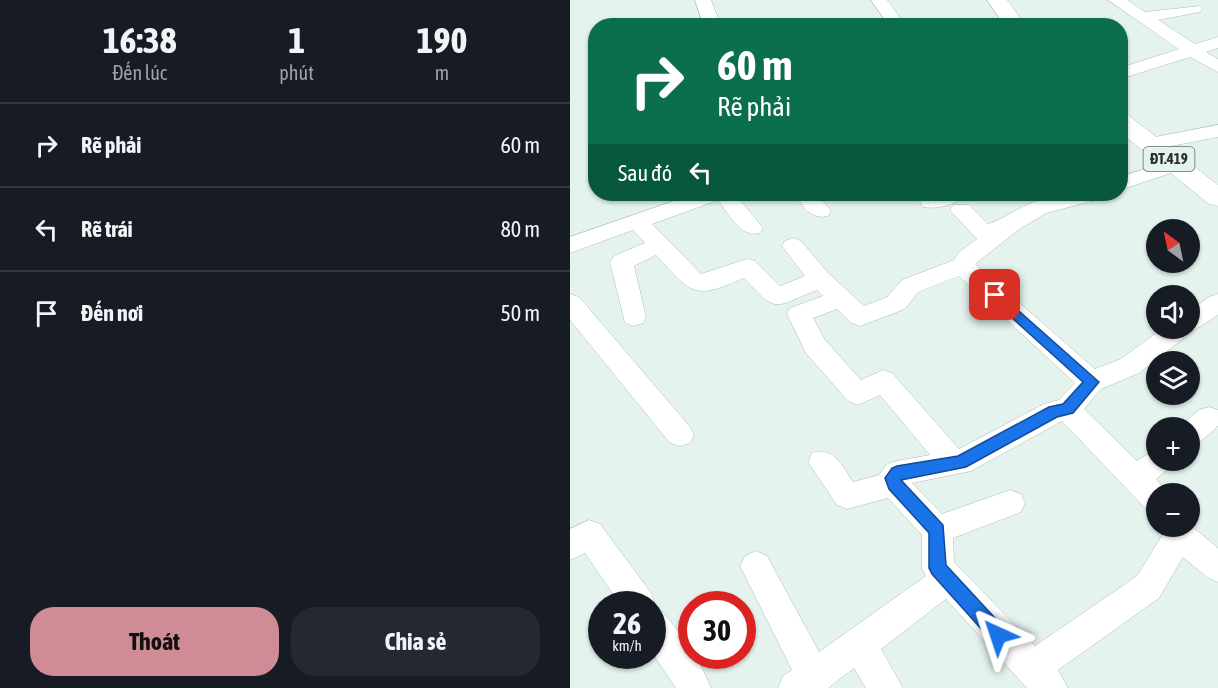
<!DOCTYPE html>
<html lang="vi">
<meta charset="utf-8">
<style>
:root{--surface:#171b24;--page:#242831;--text:#f1f3f6;--muted:#9ea1a6;--line:#363941;--accent:#cf8c96}
body{margin:0;font-family:"Asap Condensed",sans-serif;background:var(--page);color:var(--text);height:100vh;display:flex;flex-direction:column;font-size:22px;white-space:nowrap}
*{box-sizing:border-box;margin:0}
p{font-size:20px;color:var(--muted)}
.icon{flex:none;width:33px;height:33px;fill:none;stroke:currentColor;stroke-width:2;stroke-linecap:round;stroke-linejoin:round}
.map{position:relative;flex:1;overflow:hidden}
.panel{display:flex;flex-direction:column;background:var(--surface);width:570px}
.panel>*{flex:none}
.top-card{position:absolute;left:18px;top:18px;width:540px;height:183px;border-radius:24px;box-shadow:0 2px 4px #0004;background:#0b6e4f;color:#fff;overflow:hidden}
.needle{width:39px;rotate:327deg}
.buttons{position:absolute;left:576px;top:219px;display:grid;gap:12px}
.buttons a{display:grid;place-items:center;width:54px;height:54px;border-radius:50%;background:var(--surface);box-shadow:0 2px 4px #0004;font-size:30px}
.speed{position:absolute;left:18px;top:591px;display:flex;gap:12px;font-size:30px;font-weight:700;text-align:center}
.speed>*{display:grid;place-content:center;width:78px;height:78px;border-radius:50%;background:var(--surface);box-shadow:0 2px 4px #0004;line-height:1}
.speed small{font-size:15px;font-weight:400}
.speed .limit{border:9px solid #d22;background:#fff;color:#111}
.pin{position:absolute;display:grid;place-items:center;width:51px;height:51px;color:#fff;margin:-26px;border-radius:12px;box-shadow:0 3px 9px #0006}
.me{position:absolute;width:66px;margin:-33px;rotate:318deg;stroke-linejoin:round;filter:drop-shadow(0 0 4px #0008)}
.turn{display:flex;align-items:center;gap:21px;height:126px;padding:0 30px;font-size:27px}
.turn .icon{width:78px;height:78px;stroke-width:2.5}
.turn b{display:block;font-size:42px;line-height:51px}
.then{display:flex;align-items:center;height:57px;padding:0 30px;background:#0003;gap:12px;font-size:22px}
.eta{display:flex;justify-content:space-evenly;align-items:center;height:102px;text-align:center}
.eta b{font-size:36px;font-weight:700;line-height:42px}
.cta{display:flex;gap:12px;margin-top:auto;padding:12px 30px}
.cta a{flex:1;height:69px;border-radius:24px;background:var(--accent);color:#111;font-size:24px;font-weight:700;line-height:69px;text-align:center}
.cta a+a{background:var(--page);color:var(--text)}
ul{padding:0;list-style:none}
li{display:flex;align-items:center;gap:18px;height:84px;padding:0 30px;border-top:2px solid var(--line)}
li div{flex:1}
li b{display:block;font-size:22px}
li em{font-style:normal}
main{display:flex;flex:1;min-height:0}
.map>svg:first-child{display:block}
.lines{fill:none;stroke-linecap:round;stroke-linejoin:round}
.minor-casing{stroke:#aebdb8;stroke-width:1}
.major-casing{stroke:#aebdb8;stroke-width:1}
.minor{fill:#fff;fill-rule:evenodd}
.major{fill:#fff;fill-rule:evenodd}
.route{fill:#1a73e8;stroke:#114b97;stroke-width:1.5}
.labels{text-anchor:middle;stroke-width:4.5;stroke-linejoin:round;paint-order:stroke}
.shield{fill:#e4f3ee;stroke:#626b68;stroke-width:1.5}
.shield-label{font-size:15px;font-weight:bold;fill:#2b312f}
</style>
<main>
<section class="panel">
<div class="eta">
<div><b>16:38</b><p>Đến lúc</p></div>
<div><b>1</b><p>phút</p></div>
<div><b>190</b><p>m</p></div>
</div>
<ul>
<li><svg class="icon" aria-label="right" viewBox="0 0 24 24"><path d="M7 20v-9h11M14 6l5 5-5 5"/></svg><div><b>Rẽ phải</b></div><em>60 m</em></li>
<li><svg class="icon" aria-label="left" viewBox="0 0 24 24"><path d="M17 20v-9H6M10 6l-5 5 5 5"/></svg><div><b>Rẽ trái</b></div><em>80 m</em></li>
<li><svg class="icon" aria-label="arrive" viewBox="0 0 24 24"><path d="M6 21V4h12l-3 4 3 4H6"/></svg><div><b>Đến nơi</b></div><em>50 m</em></li>
</ul>
<div class="cta"><a>Thoát</a><a>Chia sẻ</a></div>
</section>
<div class="map">
<svg width="648" height="688" viewBox="0 0 648 688">
<rect width="100%" height="100%" fill="#e4f3ee"/>
<g class="lines">
<defs>
<path id="minor" d="M125 0H141L151 26H134Z
M301 0H317L336 26H319Z
M538 0H557L575 12 630 6 632 9 630 12 588 20 625 44 648 37V48L636 52 648 59V72L620 57 550 79V68L609 49Z
M648 125V137L580 150 573 148 570 144 573 140 580 138Z
M606 159 613 161 616 165 613 169 550 190V177Z
M124 194H165L193 228 190 233C170 238 159 214 148 200L82 224 131 274 177 259 185 261 210 286 235 276 212 246 215 241 223 238 231 241 258 273 294 306 317 297 332 280 384 260 388 253 407 239 380 210 383 205H399L418 224C434 219 446 209 461 203 484 194 508 194 532 194L530 199 476 213 448 230 405 264 525 369 551 359 593 328H620V311L639 297 648 294V315L623 331 569 373 531 389 514 409 567 461 586 449V460H603L599 468 586 479 598 494H586V512L575 508 492 421 401 471 342 483 372 514 440 490 451 494 455 503 451 512 383 538 384 562 465 646 567 576 593 534 589 526 620 525 648 548V582L637 577 613 557 589 598 488 670 498 688H457L376 599 311 649 333 688H296L284 668 258 688H208L213 676 222 670 170 566 175 556 186 551 197 556 249 652 356 576 352 568V535L318 498 277 509 267 505 238 462 242 453C264 446 272 466 283 482L309 475 317 464 327 461 360 455 310 395 288 405 278 401 236 353 217 314 220 308 253 296 247 290C202 308 208 314 174 278 122 301 122 293 86 255L64 266 76 317 73 323 64 326 55 323 40 262 44 256 75 243 63 230 0 253V237ZM389 276 505 383 489 400 474 404 389 449 322 373 313 370 291 380 255 340 243 318 267 309 281 323 290 326 335 309 348 292Z
M226 194H247L261 211 258 216C242 220 232 207 226 194Z
M365 194H397C390 204 365 210 353 207L350 202 353 197Z
M0 294 9 297 120 427 124 435 120 443 110 446 100 443 0 320Z
M639 407 648 410V426L630 442 620 445V428L610 426 629 410Z
M19 520 30 524 81 593 85 604 83 608 94 613 122 649V656L127 657 141 688H106L82 653V604H50L15 553 0 560V529Z"/>
<path id="major" d="M417 0H437L456 26H435Z
M550 113 558 115 648 185V206L639 204 550 132Z"/>
</defs>
<use href="#minor" class="minor-casing"/>
<use href="#major" class="major-casing"/>
<use href="#minor" class="minor"/>
<use href="#major" class="major"/>
</g>
<path class="route" d="M425 290 529 382 503 413 487 417 396 467 331 480 373 525 376 565 435 629 437 635 435 641 428 644 422 641 362 574 359 568V533L319 489 315 478 322 468 327 466 388 456 479 407 493 404 513 382 420 298V292Z"/>
<g class="labels">
<rect class="shield" x="573.5" y="147" width="51" height="24" rx="4.5"/>
<g class="shield-label">
<text x="599" y="164">ĐT.419</text>
</g>
</g>
</svg>
<div class="buttons">
<a><svg class="needle" viewBox="-14 -14 28 28"><path d="M0-13l5 13h-10z" fill="#e53935"/><path d="M0 13l5-13h-10z" fill="#9ea1a6"/></svg></a>
<a><svg class="icon" aria-label="sound" viewBox="0 0 24 24"><path d="M4 9h4l5-4v14l-5-4H4zM17 9q2 3 0 6"/></svg></a>
<a><svg class="icon" aria-label="layers" viewBox="0 0 24 24"><path d="M12 4l9 5-9 5-9-5zM3 14l9 5 9-5"/></svg></a>
<a>+</a>
<a>−</a>
</div>
<div class="speed"><div>26<small>km/h</small></div><div class="limit">30</div></div>
<div class="pin" style="left:425px;top:295px;background:#d93025"><svg class="icon" aria-label="arrive" viewBox="0 0 24 24"><path d="M6 21V4h12l-3 4 3 4H6"/></svg></div>
<svg class="me" style="left:428px;top:635px" viewBox="-20 -20 40 40"><path d="M0-17L14 15 0 8-14 15z" fill="#1a73e8" stroke="#fff" stroke-width="4"/></svg>
<div class="top-card">
<div class="turn"><svg class="icon" aria-label="right" viewBox="0 0 24 24"><path d="M7 20v-9h11M14 6l5 5-5 5"/></svg><div><b>60 m</b>Rẽ phải</div></div>
<div class="then">Sau đó<svg class="icon" aria-label="left" viewBox="0 0 24 24"><path d="M17 20v-9H6M10 6l-5 5 5 5"/></svg></div>
</div>
</div>
</main>
